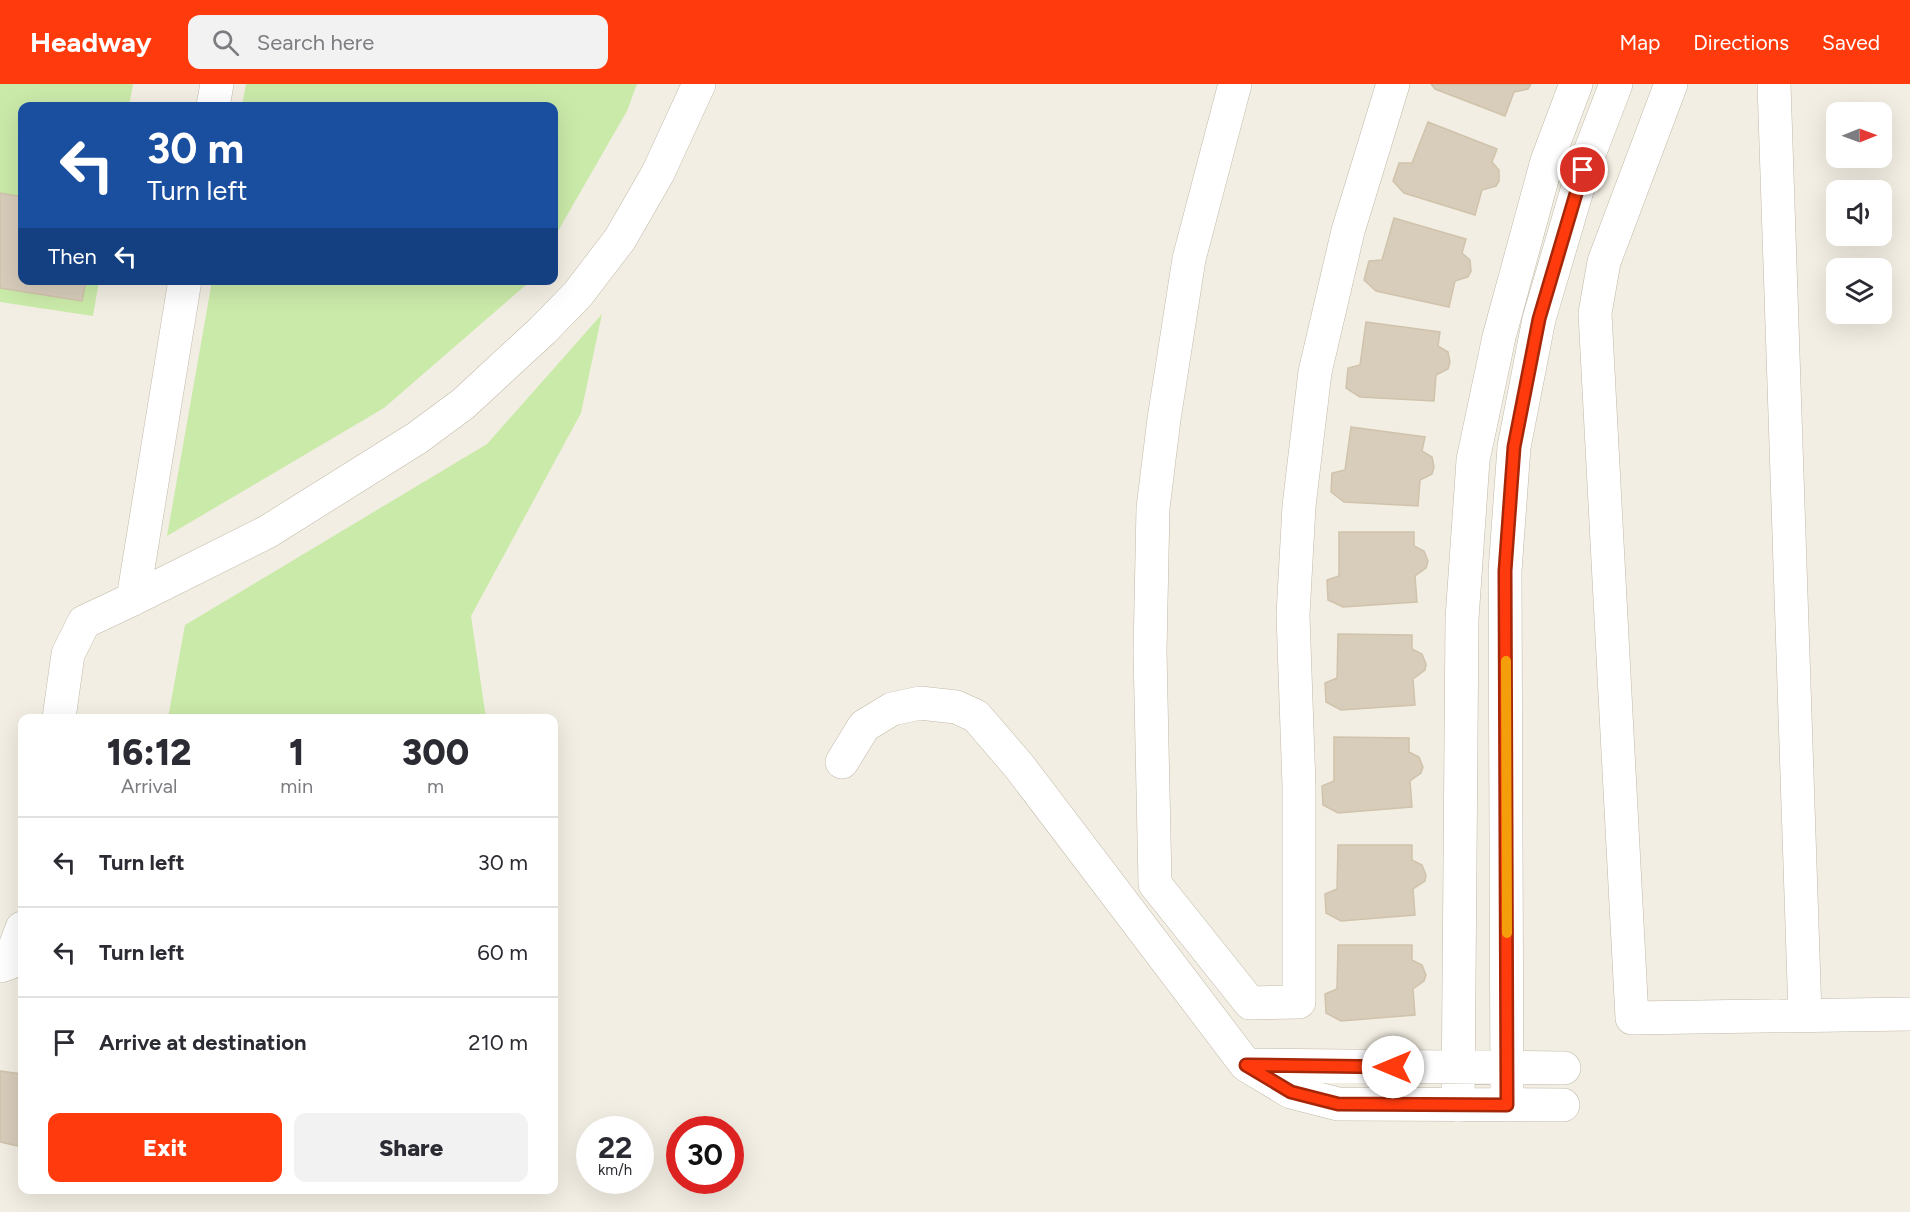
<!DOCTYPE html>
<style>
:root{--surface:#fff;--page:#f2f2f3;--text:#2b2b33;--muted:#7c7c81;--line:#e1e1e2;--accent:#ff3a0d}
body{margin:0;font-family:Figtree,sans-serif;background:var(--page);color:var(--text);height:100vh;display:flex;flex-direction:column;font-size:22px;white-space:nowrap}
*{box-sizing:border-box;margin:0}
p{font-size:20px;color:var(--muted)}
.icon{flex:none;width:33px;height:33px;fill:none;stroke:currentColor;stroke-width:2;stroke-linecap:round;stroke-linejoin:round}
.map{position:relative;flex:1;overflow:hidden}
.side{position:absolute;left:18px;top:630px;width:540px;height:480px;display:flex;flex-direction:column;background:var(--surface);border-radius:12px;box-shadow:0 6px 24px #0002}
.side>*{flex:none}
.guide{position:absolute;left:18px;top:18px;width:540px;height:183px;border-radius:12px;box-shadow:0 6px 24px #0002;background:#1a4fa0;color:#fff;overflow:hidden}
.needle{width:39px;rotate:89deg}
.controls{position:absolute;left:1826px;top:18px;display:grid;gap:12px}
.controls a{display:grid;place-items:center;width:66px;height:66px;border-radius:12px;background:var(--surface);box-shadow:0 6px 24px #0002;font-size:30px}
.speed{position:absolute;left:576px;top:1032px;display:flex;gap:12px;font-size:30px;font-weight:700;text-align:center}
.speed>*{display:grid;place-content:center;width:78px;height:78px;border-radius:50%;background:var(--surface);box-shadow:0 6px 24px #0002;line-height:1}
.speed small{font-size:15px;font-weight:400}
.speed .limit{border:9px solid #d22;background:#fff;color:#111}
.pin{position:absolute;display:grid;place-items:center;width:51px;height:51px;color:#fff;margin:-26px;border:3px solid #fff;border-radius:50%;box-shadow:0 2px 6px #0007}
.me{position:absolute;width:66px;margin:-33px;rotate:270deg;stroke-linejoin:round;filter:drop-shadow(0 0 4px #0008)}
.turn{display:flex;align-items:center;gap:21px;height:126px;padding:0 30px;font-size:27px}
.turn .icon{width:78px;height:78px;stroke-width:2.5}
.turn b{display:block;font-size:42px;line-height:51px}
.then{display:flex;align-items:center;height:57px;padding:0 30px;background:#0003;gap:12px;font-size:22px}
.eta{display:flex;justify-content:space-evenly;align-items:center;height:102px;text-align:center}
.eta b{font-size:36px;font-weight:800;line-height:42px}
.action{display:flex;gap:12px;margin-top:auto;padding:12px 30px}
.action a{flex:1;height:69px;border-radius:12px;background:var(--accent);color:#fff;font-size:24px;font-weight:800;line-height:69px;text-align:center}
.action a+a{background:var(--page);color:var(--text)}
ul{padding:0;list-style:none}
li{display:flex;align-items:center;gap:18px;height:90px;padding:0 30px;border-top:2px solid var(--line)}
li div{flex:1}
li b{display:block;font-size:22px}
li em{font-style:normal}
header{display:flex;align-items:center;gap:36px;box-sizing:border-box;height:84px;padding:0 30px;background:var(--accent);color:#fff}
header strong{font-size:28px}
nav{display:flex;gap:33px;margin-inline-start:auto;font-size:21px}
.search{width:420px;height:54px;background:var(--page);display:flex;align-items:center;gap:15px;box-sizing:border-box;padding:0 21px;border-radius:12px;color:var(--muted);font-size:22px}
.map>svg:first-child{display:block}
.green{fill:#caeaa9}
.building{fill:#d8cdbb;stroke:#d0c3ab;stroke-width:1.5}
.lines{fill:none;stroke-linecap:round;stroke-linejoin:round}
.minor-casing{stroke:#c1b9a8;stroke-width:34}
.minor{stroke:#fff;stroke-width:33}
.route-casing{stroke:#a62608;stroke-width:15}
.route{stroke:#ff3a0d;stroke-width:10}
.slow{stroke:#f59e0b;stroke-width:10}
</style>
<header>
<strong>Headway</strong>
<div class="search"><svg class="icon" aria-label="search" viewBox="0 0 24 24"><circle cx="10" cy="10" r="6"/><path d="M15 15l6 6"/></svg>Search here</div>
<nav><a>Map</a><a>Directions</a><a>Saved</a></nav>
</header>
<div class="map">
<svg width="1910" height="1128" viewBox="0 0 1910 1128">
<rect width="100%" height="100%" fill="#f3eee3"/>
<path class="green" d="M0 0H133L129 22H22V196L99 197 93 232 0 218Z
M246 0H637L627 27 554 154V22H242Z
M212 197V196L529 197 527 200 384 324 167 452Z
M602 230 581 329 471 532 486 634H168L185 541 487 360Z"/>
<path class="building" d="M1431 0H1531L1528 5 1514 8 1505 32 1435 5Z
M1428 38 1497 65 1492 78 1499 86V97L1496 102 1482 106 1475 131 1404 109 1393 97 1399 79H1412Z
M0 109 22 113V196H86L82 217 0 204Z
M1394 134 1466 155 1462 169 1470 176 1471 187 1468 193 1455 197 1449 223 1376 207 1364 196 1369 177 1382 176Z
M1366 238 1440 248 1438 262 1448 268 1450 278 1448 285 1436 291 1434 317 1360 313 1346 304 1348 284 1360 281Z
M1351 343 1425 353 1422 367 1432 373 1434 383 1432 390 1420 396 1418 422 1344 418 1331 408 1332 389 1345 386Z
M1339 448H1414V462L1424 467 1428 477 1426 484 1415 492 1417 518 1343 523 1328 516 1327 496 1339 492Z
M1338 550 1412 551V565L1422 570 1426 580 1425 586 1413 595 1415 621 1341 626 1326 618 1325 599 1337 594Z
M1334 653 1409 654V668L1419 673 1423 683 1421 689 1410 697 1412 723 1338 729 1323 721 1322 702 1334 697Z
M1338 761H1412V776L1422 781 1426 791 1425 797 1413 805 1415 831 1341 837 1326 829 1325 810 1337 805Z
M1338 861H1412V876L1422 881 1426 891 1424 897 1413 905 1415 931 1341 937 1326 929 1325 910 1337 905Z
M0 987 22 990V1037L18 1062 0 1058Z"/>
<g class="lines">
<defs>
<path id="minor" d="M1235 0 1189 175 1164 335 1153 424 1150 567 1155 800 1250 919 1299 918V702L1293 531 1299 422 1315 288 1348 147 1393 0
M1671 0 1604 178 1595 229 1632 934 1910 930
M1774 0 1805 931
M213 22 217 0
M133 515 185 196
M59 634 68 570 84 538 133 515 267 448 417 354 463 320 543 246 578 210 620 155 658 89 699 0
M842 678 864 642 892 625 920 619 956 623 976 632 1019 682 1246 981 1291 1008 1338 1020 1563 1021
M0 882 9 879 22 844
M1248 981 1564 984
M1458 1021 1462 535 1473 376 1499 253 1547 77 1576 0
M1507 1021 1505 487 1514 363 1539 235 1583 86 1616 0"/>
</defs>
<use href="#minor" class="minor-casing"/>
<use href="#minor" class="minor"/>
</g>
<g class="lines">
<defs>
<path id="route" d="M1393 983 1246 981 1291 1008 1338 1020 1507 1021 1505 487 1514 363 1539 235 1583 86"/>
</defs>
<use href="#route" class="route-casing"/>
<use href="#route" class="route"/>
<path class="slow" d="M1506 577 1507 849"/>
</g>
</svg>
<div class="controls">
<a><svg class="needle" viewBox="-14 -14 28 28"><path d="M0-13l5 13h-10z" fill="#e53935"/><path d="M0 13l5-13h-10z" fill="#7c7c81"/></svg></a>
<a><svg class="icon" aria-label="sound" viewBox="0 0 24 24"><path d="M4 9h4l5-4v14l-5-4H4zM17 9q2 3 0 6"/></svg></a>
<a><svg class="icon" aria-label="layers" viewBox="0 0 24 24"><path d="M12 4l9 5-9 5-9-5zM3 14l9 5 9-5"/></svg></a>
</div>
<div class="speed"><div>22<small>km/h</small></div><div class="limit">30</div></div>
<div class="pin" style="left:1583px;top:86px;background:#d93025"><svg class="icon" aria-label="arrive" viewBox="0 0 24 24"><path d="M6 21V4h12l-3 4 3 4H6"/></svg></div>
<svg class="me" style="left:1393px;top:983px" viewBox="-20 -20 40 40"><circle r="19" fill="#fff"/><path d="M0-13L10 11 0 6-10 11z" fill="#ff3a0d"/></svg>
<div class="guide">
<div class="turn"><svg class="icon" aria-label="left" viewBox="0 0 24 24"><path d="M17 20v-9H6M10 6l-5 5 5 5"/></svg><div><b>30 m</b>Turn left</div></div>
<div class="then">Then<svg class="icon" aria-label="left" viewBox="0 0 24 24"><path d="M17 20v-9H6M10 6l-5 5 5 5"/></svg></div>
</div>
<section class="side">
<div class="eta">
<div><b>16:12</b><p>Arrival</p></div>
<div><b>1</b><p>min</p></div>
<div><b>300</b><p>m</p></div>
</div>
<ul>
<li><svg class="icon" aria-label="left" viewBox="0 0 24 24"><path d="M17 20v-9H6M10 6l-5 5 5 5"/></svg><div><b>Turn left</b></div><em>30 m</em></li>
<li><svg class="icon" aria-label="left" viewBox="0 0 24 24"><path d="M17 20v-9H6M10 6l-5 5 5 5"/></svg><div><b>Turn left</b></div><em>60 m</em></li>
<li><svg class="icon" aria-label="arrive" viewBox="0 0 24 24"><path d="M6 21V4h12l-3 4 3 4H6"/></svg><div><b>Arrive at destination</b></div><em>210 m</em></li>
</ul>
<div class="action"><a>Exit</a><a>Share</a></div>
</section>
</div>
